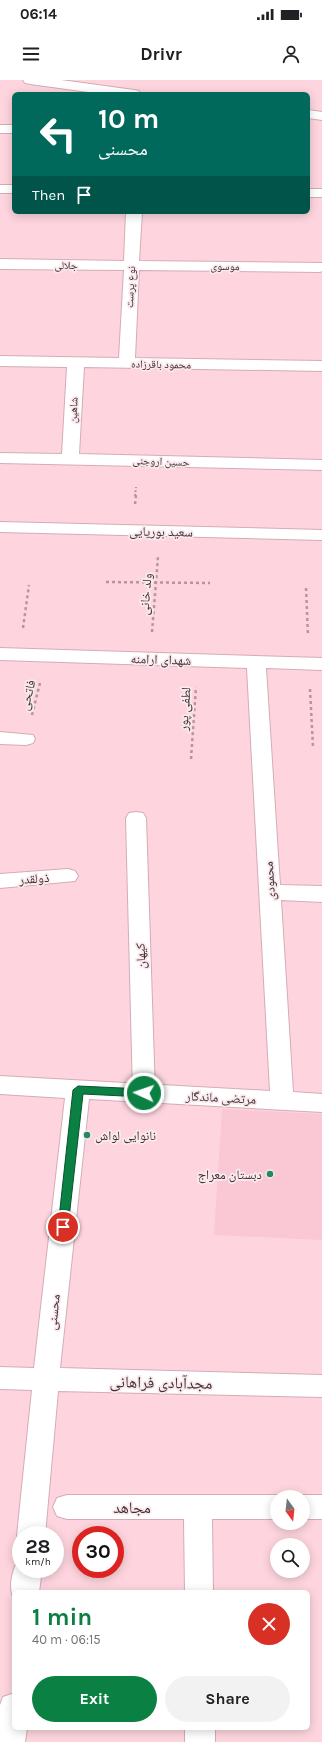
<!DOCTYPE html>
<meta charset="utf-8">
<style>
:root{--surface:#fff;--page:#f2f2f2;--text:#202124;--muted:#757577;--accent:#0b8043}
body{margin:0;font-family:Karla,"Noto Naskh Arabic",sans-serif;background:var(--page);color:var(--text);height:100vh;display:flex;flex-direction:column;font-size:15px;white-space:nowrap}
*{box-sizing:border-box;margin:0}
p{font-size:13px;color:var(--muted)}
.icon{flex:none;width:22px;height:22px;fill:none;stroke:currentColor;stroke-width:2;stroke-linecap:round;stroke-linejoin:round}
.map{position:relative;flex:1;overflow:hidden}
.details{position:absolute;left:12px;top:1510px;width:298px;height:140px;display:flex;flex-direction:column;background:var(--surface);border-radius:6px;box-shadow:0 2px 10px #0003}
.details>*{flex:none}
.top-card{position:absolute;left:12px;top:12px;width:298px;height:122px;border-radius:6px;box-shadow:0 2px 10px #0003;background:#00695c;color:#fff;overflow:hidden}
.needle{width:26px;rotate:165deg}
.tools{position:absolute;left:270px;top:1410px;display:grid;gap:8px}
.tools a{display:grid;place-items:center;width:40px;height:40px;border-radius:50%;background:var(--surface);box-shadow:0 2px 10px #0003;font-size:20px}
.speed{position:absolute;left:12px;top:1446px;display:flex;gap:8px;font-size:20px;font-weight:700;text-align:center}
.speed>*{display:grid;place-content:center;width:52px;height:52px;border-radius:50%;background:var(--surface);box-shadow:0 2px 10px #0003;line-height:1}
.speed small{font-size:10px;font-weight:400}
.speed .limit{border:6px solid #d22;background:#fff;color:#111}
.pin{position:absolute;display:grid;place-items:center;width:34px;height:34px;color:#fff;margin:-17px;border:2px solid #fff;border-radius:50%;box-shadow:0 1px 4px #0007}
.me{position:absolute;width:44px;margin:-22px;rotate:273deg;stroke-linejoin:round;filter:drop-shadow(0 0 3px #0008)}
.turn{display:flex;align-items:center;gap:14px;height:84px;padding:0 20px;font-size:18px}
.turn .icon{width:52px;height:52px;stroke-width:2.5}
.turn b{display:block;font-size:28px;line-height:34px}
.then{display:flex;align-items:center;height:38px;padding:0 20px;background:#0003;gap:8px;font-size:15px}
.round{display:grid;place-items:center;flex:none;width:42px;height:42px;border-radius:21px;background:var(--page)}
.overview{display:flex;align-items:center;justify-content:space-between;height:68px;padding:0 20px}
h1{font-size:24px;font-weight:700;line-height:30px;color:var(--accent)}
.button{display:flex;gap:8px;margin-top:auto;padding:8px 20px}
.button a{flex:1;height:46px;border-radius:24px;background:var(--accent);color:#fff;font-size:16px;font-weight:700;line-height:46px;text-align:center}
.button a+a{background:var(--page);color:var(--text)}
.status{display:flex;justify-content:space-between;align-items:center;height:28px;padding:0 20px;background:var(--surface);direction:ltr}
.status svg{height:11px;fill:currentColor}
header{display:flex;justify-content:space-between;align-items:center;height:52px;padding:0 20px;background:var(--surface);font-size:18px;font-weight:700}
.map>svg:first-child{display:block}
.built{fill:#f9c8d4}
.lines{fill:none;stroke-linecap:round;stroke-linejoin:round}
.service-casing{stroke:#d4acb6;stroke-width:2}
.minor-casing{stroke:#d4acb6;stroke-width:2}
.path-far1{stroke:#b5969d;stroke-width:2;stroke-dasharray:2 2;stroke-linecap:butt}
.path{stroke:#b5969d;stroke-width:2.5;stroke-dasharray:3 3;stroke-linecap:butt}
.service{fill:#fff;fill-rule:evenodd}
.minor{fill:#fff;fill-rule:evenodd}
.route{fill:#0b8043;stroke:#07532c}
.poi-dot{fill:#268963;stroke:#fae9ed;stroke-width:1.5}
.labels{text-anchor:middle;stroke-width:3.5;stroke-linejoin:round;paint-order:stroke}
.far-street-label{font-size:11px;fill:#413135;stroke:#fae9ed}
.street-label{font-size:13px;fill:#413135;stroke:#fae9ed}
.poi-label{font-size:13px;fill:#413135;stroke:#fae9ed;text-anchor:start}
.near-street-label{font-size:16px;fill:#413135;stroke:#fae9ed}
</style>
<div class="status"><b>06:14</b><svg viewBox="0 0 49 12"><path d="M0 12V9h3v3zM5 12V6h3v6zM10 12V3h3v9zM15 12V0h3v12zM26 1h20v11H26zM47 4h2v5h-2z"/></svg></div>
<header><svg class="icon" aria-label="menu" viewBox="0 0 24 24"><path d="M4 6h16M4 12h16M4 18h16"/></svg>Drivr<svg class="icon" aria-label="person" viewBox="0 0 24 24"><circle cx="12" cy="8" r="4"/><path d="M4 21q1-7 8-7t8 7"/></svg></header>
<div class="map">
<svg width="322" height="1662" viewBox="0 0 322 1662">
<rect width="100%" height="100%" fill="#fed5de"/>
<path class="built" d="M222 1029 322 1034V1160L214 1155Z"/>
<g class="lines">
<defs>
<path id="service" d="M0 652 33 655 35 659 33 663 26 665 0 664Z
M136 732 143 733 146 738 155 1013 152 1019 144 1021 136 1019 133 1013 126 738 129 733Z
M68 789 75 791 78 796 75 801 0 808V794Z"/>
<path id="minor" d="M23 0H61L134 10 139 11 141 14H103L30 4 25 3Z
M308 30 322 32V40L308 38Z
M0 45H14V53H0Z
M0 105H14V113H0Z
M308 109H322V117H308Z
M126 132H142L139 181 322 183V191L320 192 139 190 135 278 322 281V291L84 287 79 374 322 380V390L0 383V373L62 374 67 287 0 286V276L119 278 124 190 0 189V179L124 181Z
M0 442 322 450V460L0 452Z
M0 568 322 578V590L266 588 280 805 322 806V822L281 820 293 1012 322 1014V1032L89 1019 60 1288 322 1295V1317L58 1311 45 1455H21V1464L17 1455 32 1310 0 1309V1287L34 1288 65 1018 0 1014V996L270 1011 247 588 0 580Z
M67 1415H277L283 1417H277V1439H212L213 1512H185L184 1439H67L57 1436 53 1427 57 1418Z
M303 1415H322V1439H303V1417H297Z
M21 1479V1489H42L39 1512H14V1519C8 1507 12 1492 18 1480Z
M14 1613V1648H27L25 1662H0V1625L3 1617Z
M185 1648H215V1662H185Z"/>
</defs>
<use href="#service" class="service-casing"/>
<use href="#minor" class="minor-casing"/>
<path class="path-far1" d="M135 416 136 407"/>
<path class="path" d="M135 424 136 415
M106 502 210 503
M306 508 308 556
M23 548 29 505
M152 552 158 477
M310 609 313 667
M32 635 40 603
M191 679 196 607"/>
<use href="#service" class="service"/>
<use href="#minor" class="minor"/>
</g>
<path class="route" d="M78 1006 144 1009 149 1013 144 1017 83 1014 68 1147 63 1151 58 1147 73 1010Z"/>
<g class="poi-dot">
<circle cx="87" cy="1055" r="4"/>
<circle cx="270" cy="1094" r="4"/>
</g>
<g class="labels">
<g class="far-street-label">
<text transform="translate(66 185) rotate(1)" y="4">جلالی</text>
<text transform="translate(225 186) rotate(1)" y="4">موسوی</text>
<text transform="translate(130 207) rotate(-87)" y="4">نوع پرست</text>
<text transform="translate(161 284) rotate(1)" y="4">محمود باقرزاده</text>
<text transform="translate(73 330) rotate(-87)" y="4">شاهین</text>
<text transform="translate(161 381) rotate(2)" y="4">حسین اروجنی</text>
</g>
<g class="street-label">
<text transform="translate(161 451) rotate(1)" y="5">سعید بوریایی</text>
<text transform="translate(145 514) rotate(-85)" y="5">ولد خانی</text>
<text transform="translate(161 579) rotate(2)" y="5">شهدای ارامنه</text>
<text transform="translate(27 615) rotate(-76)" y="5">فاتحی</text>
<text transform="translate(184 629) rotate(-86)" y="5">لطفی پور</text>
<text transform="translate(34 798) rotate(-4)" y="5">ذولقدر</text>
<text transform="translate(269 801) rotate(-94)" y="5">محمودی</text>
<text transform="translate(140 876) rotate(-92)" y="5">کیهان</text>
<text transform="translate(221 1017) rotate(3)" y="5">مرتضی ماندگار</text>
<text transform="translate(53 1232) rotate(-84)" y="5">محسنی</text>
</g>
<g class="poi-label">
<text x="95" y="1060">نانوایی لواش</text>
<text x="262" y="1099" text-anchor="end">دبستان معراج</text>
</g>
<g class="near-street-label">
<text transform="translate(161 1302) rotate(1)" y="6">مجدآبادی فراهانی</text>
<text x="132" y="1433">مجاهد</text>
</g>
</g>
</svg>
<div class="tools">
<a><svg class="needle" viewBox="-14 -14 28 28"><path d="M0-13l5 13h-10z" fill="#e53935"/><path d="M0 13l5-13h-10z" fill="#757577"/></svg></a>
<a><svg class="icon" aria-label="search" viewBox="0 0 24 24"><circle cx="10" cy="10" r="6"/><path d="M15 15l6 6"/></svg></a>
</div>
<div class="speed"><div>28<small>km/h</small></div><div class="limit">30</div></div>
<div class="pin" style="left:63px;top:1147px;background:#d93025"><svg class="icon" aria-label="arrive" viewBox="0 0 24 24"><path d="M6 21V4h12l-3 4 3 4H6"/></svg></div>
<svg class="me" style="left:144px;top:1013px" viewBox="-20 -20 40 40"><circle r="17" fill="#0b8043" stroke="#fff" stroke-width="3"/><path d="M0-11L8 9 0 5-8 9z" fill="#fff"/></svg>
<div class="top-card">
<div class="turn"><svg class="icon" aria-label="left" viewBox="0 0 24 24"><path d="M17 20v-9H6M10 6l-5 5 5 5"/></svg><div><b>10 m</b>محسنی</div></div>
<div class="then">Then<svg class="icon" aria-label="arrive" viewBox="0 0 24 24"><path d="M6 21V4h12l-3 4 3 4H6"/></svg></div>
</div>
<section class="details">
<div class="overview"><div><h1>1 min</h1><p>40 m · 06:15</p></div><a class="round" style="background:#d93025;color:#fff"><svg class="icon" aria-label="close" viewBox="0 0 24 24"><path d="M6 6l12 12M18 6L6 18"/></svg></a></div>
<div class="button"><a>Exit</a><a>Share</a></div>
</section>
</div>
